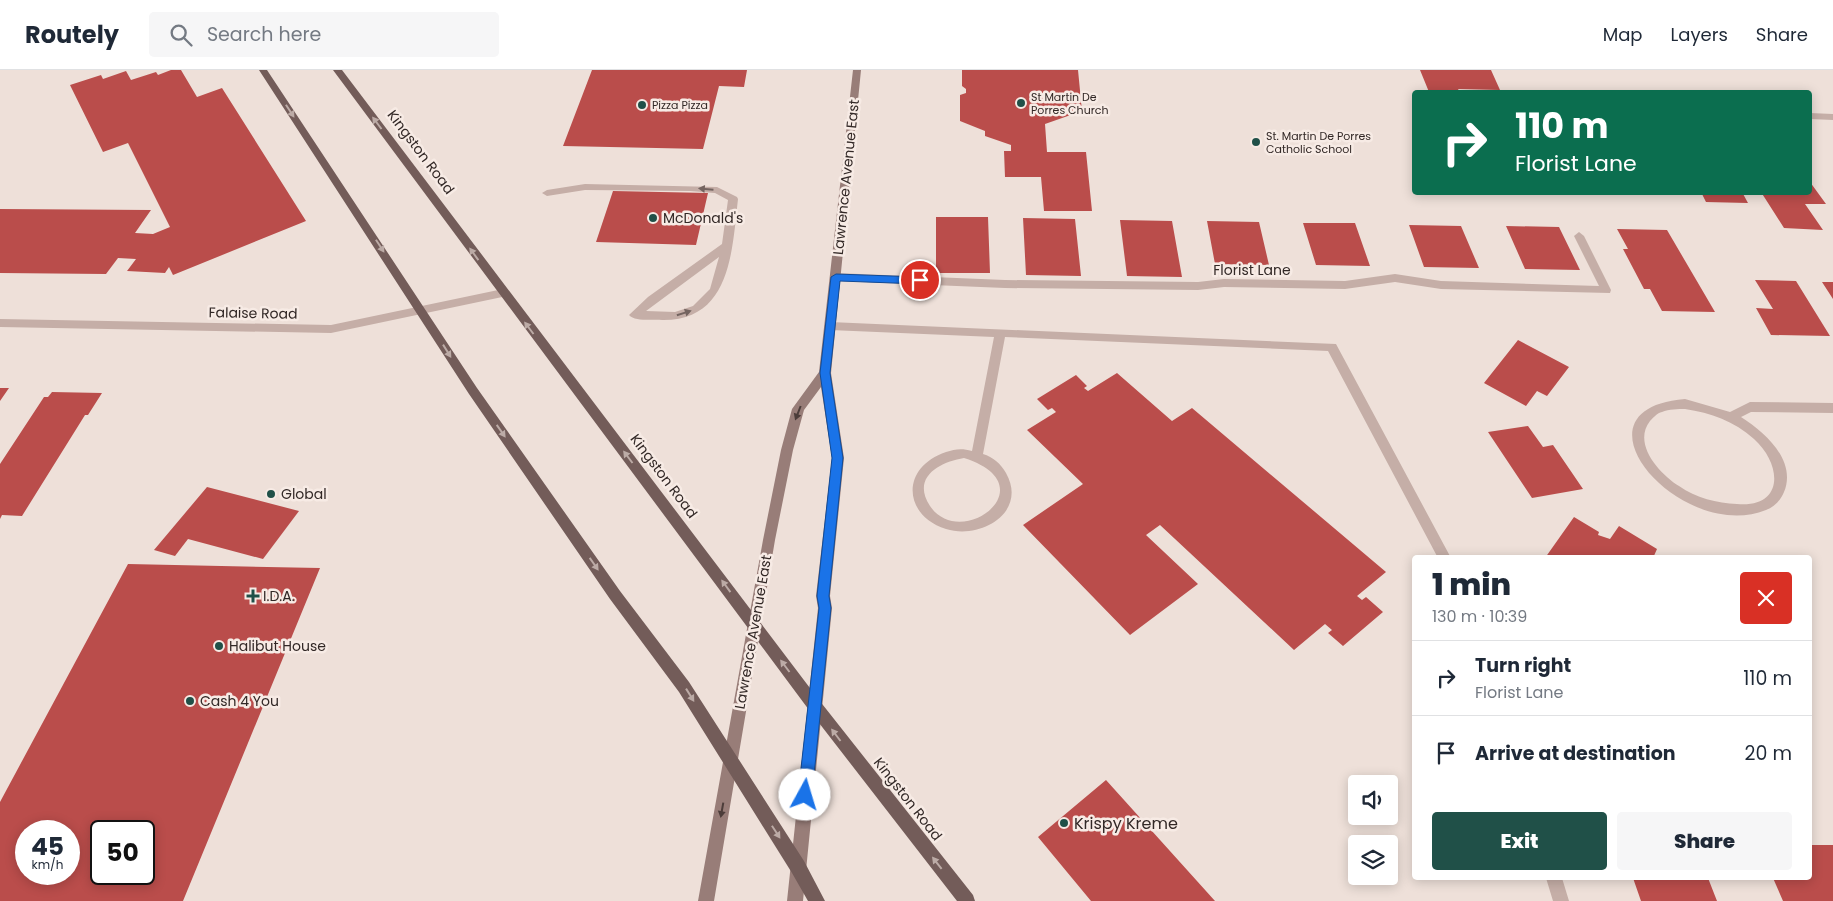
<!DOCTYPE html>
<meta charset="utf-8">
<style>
:root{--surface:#fff;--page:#f6f6f7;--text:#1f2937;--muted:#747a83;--line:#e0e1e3;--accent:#205048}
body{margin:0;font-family:Poppins,sans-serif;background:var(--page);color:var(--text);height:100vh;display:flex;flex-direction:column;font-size:19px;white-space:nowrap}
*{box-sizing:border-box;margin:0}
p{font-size:16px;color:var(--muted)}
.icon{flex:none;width:28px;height:28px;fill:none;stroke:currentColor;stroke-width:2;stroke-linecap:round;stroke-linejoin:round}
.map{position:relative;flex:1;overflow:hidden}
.side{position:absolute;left:1412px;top:485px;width:400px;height:325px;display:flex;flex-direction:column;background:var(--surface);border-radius:5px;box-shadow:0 2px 12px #0003}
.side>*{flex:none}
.guide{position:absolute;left:1412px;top:20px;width:400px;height:105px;border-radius:5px;box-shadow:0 2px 12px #0003;background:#0b6e4f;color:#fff;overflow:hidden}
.tools{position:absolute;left:1348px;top:705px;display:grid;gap:10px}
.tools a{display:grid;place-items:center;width:50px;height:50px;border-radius:5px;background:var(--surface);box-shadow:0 2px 12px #0003;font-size:25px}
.speed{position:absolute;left:15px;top:750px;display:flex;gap:10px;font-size:25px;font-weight:700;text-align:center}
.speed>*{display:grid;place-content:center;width:65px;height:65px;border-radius:50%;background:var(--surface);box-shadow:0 2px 12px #0003;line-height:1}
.speed small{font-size:12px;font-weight:400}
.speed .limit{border:2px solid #111;border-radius:8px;background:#fff;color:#111}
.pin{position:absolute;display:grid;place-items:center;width:42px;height:42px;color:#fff;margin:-21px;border:2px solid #fff;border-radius:50%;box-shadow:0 1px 5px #0007}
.me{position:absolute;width:55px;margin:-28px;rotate:6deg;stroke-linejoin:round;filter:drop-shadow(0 0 4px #0008)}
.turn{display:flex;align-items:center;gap:18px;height:105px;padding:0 20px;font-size:22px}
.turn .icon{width:65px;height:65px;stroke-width:2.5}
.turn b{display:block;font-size:35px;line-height:42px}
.round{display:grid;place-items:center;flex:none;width:52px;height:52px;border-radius:5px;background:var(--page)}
.summary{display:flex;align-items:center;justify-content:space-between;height:85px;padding:0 20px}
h1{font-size:30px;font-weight:800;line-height:38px}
.action{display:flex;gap:10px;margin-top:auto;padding:10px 20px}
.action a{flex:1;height:58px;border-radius:5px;background:var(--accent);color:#fff;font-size:20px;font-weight:800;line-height:58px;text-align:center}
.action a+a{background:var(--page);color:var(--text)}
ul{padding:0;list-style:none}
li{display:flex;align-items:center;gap:15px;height:75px;padding:0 20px;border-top:1px solid var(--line)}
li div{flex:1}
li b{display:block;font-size:19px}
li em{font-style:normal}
header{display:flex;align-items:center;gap:30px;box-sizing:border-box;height:70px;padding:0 25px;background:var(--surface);border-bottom:1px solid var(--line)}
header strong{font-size:24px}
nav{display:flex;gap:28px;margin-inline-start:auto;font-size:18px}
.search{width:350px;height:45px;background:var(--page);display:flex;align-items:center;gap:12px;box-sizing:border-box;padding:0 18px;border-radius:5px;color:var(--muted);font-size:19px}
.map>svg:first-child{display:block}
.building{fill:#ba4d4b;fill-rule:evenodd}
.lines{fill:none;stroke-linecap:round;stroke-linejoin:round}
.lane{fill:#c5aea7;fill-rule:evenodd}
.street{fill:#c5aea7;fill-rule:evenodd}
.secondary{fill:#987d78;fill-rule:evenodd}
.primary{fill:#735c59;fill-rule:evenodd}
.oneway{fill:#bcaba6}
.oneway2{fill:#746460}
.oneway3{fill:#4c3d3a}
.route{fill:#1a73e8;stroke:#114b97}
.poi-dot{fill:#205048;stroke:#f7ebe5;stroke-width:2}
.labels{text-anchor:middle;stroke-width:5;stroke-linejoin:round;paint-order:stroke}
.far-poi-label{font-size:11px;fill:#322826;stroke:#f7ebe5;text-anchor:start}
.street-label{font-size:14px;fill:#322826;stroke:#f7ebe5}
.poi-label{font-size:14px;fill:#322826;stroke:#f7ebe5;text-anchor:start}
.near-poi-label{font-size:16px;fill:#322826;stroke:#f7ebe5;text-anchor:start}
</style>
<header>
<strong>Routely</strong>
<div class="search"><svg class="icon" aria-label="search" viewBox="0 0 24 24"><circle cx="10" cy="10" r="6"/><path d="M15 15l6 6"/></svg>Search here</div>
<nav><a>Map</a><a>Layers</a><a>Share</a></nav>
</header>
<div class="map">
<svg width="1833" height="831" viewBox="0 0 1833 831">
<rect width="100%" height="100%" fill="#eee0d9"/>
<path class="building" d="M171 0H181L197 27 222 18 306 151 173 205 169 197 165 203 127 201 136 189 118 188 106 204 0 203V139L151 140 135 163 153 164 170 157 128 73 103 82 70 15 101 5 103 9 126 1 131 10 156 2 158 5Z
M592 0H747L744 17 719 16 703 79 563 76Z
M962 0H1078L1082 41 1045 54 1047 82H1086L1092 141H1044L1041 107H1005L1004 81H1011V75L985 66V61L960 51V25L966 23V19L962 16Z
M1420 0H1491L1500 20 1458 19 1460 22H1429Z
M1810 112 1826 134H1805L1823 160 1784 158 1761 122H1810Z
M613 121 708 123 696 175 596 172Z
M1701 122H1742L1748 133 1706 132Z
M936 147H988L990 203H936Z
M1023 148 1075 149 1081 206 1026 205Z
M1120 150 1172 151 1182 207 1127 206Z
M1207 151 1259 152 1269 195 1215 194Z
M1303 153H1355L1370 196 1316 195Z
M1409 155 1461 156 1479 198 1424 197Z
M1506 156 1559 157 1580 200 1525 199Z
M1617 159 1667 160 1715 242 1662 241 1650 219H1644L1623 179H1628Z
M1755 210 1796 211 1830 266 1771 265 1756 238 1773 239Z
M1822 212H1833V229Z
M1518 270 1569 297 1547 326 1537 321 1526 336 1484 313Z
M1117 303 1172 351 1192 338 1386 502 1357 526 1362 530 1366 527 1383 542 1343 576 1328 563 1332 560 1325 554 1294 580 1160 455 1146 465 1198 514 1130 565 1023 455 1083 414 1027 360 1056 342 1052 338 1048 340 1037 329 1076 305 1087 316 1084 318 1088 321Z
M0 318H9L0 331Z
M52 322 102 323 88 345H85L22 446 2 445 0 449V394L44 327H48Z
M1528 356 1543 377 1553 375 1583 419 1532 428 1488 362Z
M207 417 299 441 263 489 188 469 175 486 154 480Z
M1574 447 1599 462 1598 465 1610 469 1619 456 1657 479 1653 488H1545Z
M128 494 320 498 183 831H0V732ZM26 761H69V804H26ZM101 761H144V804H101Z
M1106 710 1215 831H1091L1038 767Z
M1810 775H1833V831H1783L1773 808H1810Z
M1633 808H1708L1717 831H1641Z"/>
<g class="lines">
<path class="lane" d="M585 114 717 117 737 127 738 129C732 181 731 251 662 250 653 249 635 252 629 245L648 227 722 174 728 130 715 123 690 121 585 120 547 126 542 123 547 120ZM719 187 710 219 693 236 675 242 646 241Z
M830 252 1336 274 1451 488H1438L1328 281 1005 267 983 384C993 387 1001 394 1006 403 1028 442 981 470 946 459 902 445 901 397 946 382 955 379 962 378 972 381L994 267 830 260 824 256ZM964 388C1049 415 961 482 930 436 911 407 940 392 964 388Z
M1546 808H1562L1569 831H1553Z"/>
<path class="street" d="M1810 43 1833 44V50L1810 49Z
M1579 162 1584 166 1611 220 1610 223 1441 219 1395 212 1345 219 1224 217 1198 220 1005 218 836 211 831 207 836 203 1005 210 1198 212 1224 209 1345 211 1395 204 1441 211 1599 216 1574 166Z
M503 219 508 223 507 226 331 263 0 257V249L331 255Z
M1685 329 1730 342 1750 332 1833 333V343L1751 342 1741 347C1765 362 1797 391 1784 422 1781 430 1774 437 1766 440 1681 474 1562 339 1685 329ZM1685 339C1711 343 1734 351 1754 369 1782 394 1785 438 1737 434 1717 433 1696 428 1679 416 1660 404 1632 374 1650 351 1654 347 1657 343 1662 342 1669 339 1678 339 1685 339Z"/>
<path class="secondary" d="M853 0H861L831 303 844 388 830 526 832 538 803 831H787L818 538 816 526 832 388 821 317 804 340 793 380 775 470 714 831H698L763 470 781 380 792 339 819 302Z"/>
<path class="primary" d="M259 0H267L477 318 620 521 689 612 804 791 825 831H808L792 803 679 622 610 529 469 324Z
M333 0H342L819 630 973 825 975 831H957L809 640Z"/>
</g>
<defs><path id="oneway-solid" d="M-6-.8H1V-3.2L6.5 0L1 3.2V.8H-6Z" transform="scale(1.25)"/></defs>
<g class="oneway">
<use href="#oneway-solid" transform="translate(290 41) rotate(57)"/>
<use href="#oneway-solid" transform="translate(377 53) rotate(-127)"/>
<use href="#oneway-solid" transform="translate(380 176) rotate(57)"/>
<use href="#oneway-solid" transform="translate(474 184) rotate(-126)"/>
<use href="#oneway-solid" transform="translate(529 258) rotate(-127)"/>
<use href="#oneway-solid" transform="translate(447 281) rotate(58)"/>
<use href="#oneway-solid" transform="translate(501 361) rotate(55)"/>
<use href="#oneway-solid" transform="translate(628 387) rotate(-127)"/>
<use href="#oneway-solid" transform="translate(594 494) rotate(55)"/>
<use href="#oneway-solid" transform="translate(726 516) rotate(-126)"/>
<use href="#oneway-solid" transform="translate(785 596) rotate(-127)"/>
<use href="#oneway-solid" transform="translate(690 625) rotate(58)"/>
<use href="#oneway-solid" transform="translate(836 665) rotate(-127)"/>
<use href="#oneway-solid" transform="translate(776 762) rotate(57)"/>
<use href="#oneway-solid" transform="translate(937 793) rotate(-128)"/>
</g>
<g class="oneway2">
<use href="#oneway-solid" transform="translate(706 119) rotate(-175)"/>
<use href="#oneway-solid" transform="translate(684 243) rotate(-18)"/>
</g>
<g class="oneway3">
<use href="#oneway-solid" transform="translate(798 343) rotate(111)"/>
<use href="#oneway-solid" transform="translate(722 740) rotate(100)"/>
</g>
<path class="route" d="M836 204 920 207 925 210 920 214 840 211 830 303 843 388 829 526 831 538 812 725 810 730 805 732 800 730 798 725 819 538 817 526 832 388 820 303 831 207Z"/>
<g class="poi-dot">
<circle cx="1021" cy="33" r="5"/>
<circle cx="642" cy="35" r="5"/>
<circle cx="1256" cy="72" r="5"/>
<circle cx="653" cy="148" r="5"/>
<circle cx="271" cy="424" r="5"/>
<path d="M250.5 518.5h5v5h5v5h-5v5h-5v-5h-5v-5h5z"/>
<circle cx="219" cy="576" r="5"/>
<circle cx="190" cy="631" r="5"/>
<circle cx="1064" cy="753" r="5"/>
</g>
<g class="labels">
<g class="far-poi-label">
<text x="1031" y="31">St Martin De<tspan x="1031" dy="13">Porres Church</tspan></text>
<text x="652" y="39">Pizza Pizza</text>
<text x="1266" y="70">St. Martin De Porres<tspan x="1266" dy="13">Catholic School</tspan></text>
</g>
<g class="street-label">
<text transform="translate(421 82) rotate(53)" y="5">Kingston Road</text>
<text transform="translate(846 107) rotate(-84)" y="5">Lawrence Avenue East</text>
<text x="1252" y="205">Florist Lane</text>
<text transform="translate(253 243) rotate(1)" y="5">Falaise Road</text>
<text transform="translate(664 406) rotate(53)" y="5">Kingston Road</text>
<text transform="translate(753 562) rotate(-80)" y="5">Lawrence Avenue East</text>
<text transform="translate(908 729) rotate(52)" y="5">Kingston Road</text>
</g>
<g class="poi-label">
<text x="663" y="153">McDonald's</text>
<text x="281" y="429">Global</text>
<text x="263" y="531">I.D.A.</text>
<text x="229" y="581">Halibut House</text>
<text x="200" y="636">Cash 4 You</text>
</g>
<g class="near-poi-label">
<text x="1074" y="759">Krispy Kreme</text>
</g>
</g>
</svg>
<div class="tools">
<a><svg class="icon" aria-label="sound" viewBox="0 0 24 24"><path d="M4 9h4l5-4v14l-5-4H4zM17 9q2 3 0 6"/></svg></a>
<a><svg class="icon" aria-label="layers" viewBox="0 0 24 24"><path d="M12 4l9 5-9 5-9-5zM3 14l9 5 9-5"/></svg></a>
</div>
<div class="speed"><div>45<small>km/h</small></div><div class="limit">50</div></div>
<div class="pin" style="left:920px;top:210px;background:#d93025"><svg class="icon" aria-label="arrive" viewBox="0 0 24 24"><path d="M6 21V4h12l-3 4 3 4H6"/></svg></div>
<svg class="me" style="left:805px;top:725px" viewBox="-20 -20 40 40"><circle r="19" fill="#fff"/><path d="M0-13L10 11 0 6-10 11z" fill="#1a73e8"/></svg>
<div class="guide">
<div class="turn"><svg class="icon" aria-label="right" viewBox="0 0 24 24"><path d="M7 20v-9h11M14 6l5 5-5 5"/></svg><div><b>110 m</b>Florist Lane</div></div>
</div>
<section class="side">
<div class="summary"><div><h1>1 min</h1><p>130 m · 10:39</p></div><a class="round" style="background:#d93025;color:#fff"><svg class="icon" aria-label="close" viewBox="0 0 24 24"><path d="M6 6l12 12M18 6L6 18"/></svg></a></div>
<ul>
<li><svg class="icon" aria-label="right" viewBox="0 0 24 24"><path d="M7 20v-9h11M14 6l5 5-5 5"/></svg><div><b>Turn right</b><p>Florist Lane</p></div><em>110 m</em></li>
<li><svg class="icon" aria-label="arrive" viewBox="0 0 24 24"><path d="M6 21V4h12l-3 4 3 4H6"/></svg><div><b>Arrive at destination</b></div><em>20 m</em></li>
</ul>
<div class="action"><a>Exit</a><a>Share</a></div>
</section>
</div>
